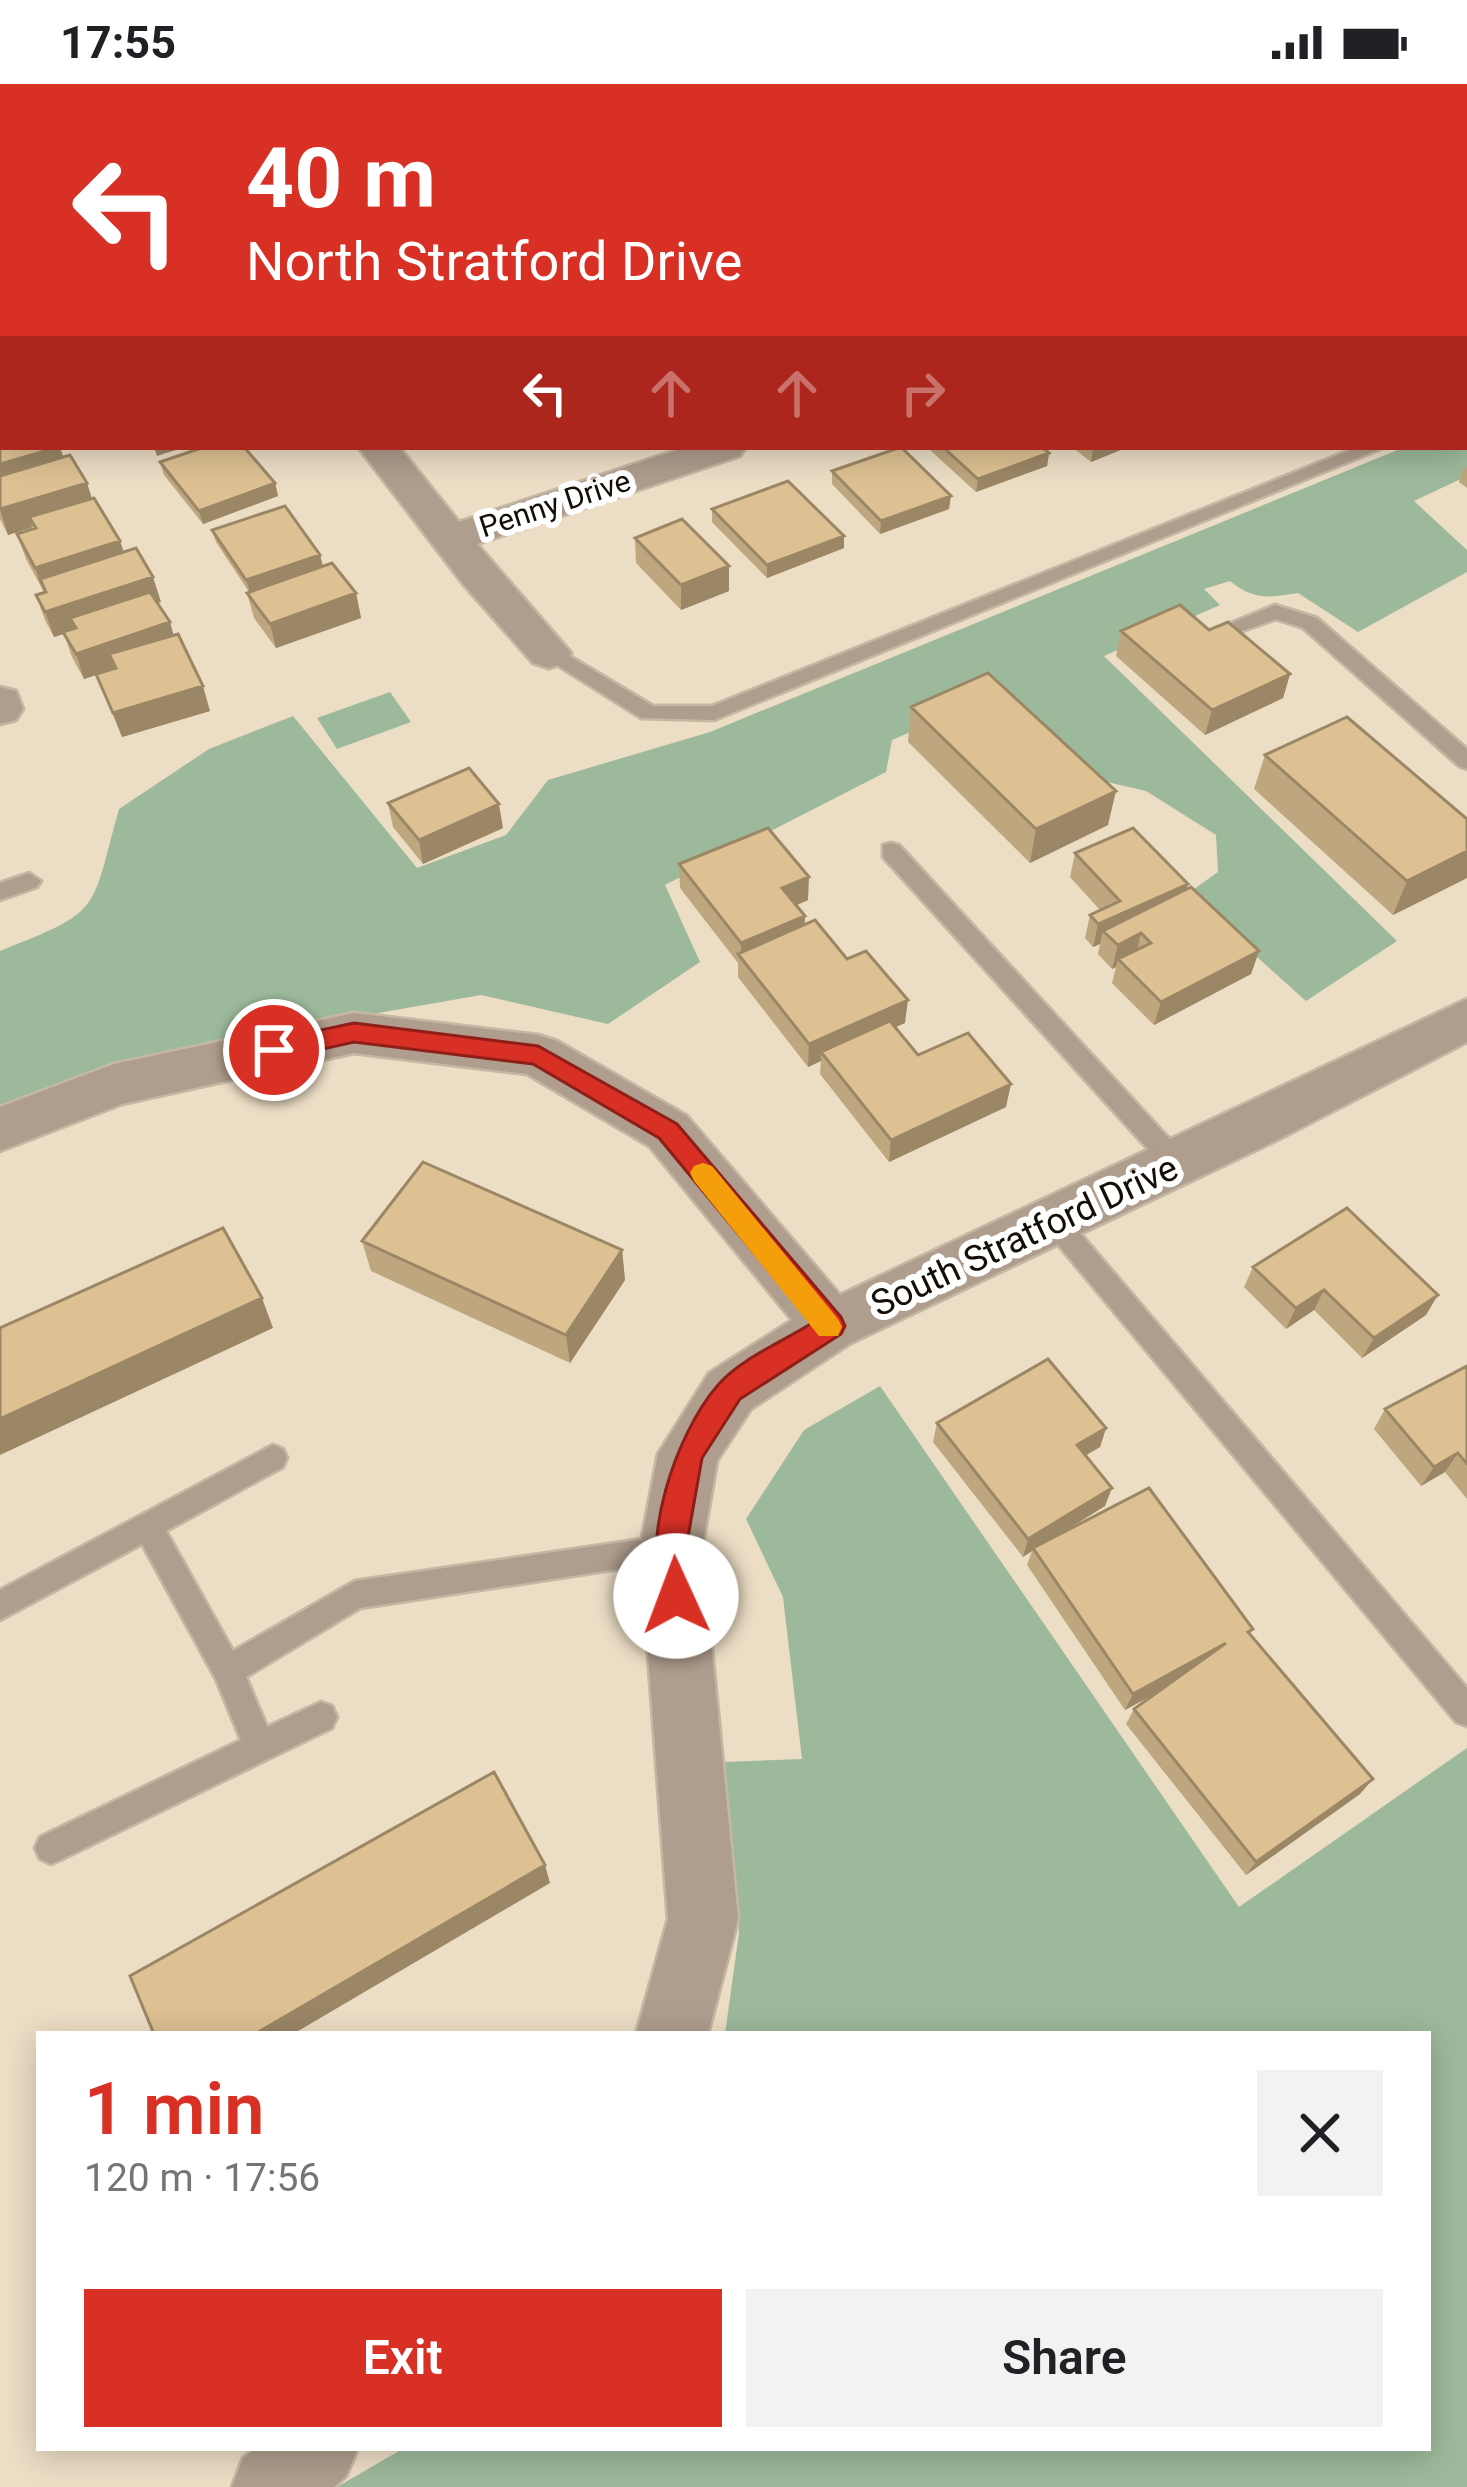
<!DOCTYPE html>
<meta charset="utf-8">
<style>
:root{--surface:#fff;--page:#f2f2f2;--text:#202124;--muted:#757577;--accent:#d93025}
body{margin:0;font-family:Roboto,sans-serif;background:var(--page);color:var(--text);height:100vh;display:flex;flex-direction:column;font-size:45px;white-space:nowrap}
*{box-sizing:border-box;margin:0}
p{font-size:39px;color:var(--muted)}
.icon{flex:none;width:66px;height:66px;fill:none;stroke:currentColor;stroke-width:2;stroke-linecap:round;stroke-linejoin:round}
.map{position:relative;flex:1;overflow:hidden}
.details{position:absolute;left:36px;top:1947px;width:1395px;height:420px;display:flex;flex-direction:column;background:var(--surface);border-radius:0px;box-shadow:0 6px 30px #0003}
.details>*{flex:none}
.banner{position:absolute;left:0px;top:0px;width:1467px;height:366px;box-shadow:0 6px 30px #0003;background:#d93025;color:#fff;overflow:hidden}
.pin{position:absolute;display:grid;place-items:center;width:102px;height:102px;color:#fff;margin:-51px;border:6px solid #fff;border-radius:50%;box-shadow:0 3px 12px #0007}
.me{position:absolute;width:132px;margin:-66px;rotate:358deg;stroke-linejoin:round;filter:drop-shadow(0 0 9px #0008)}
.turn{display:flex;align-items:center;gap:42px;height:252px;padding:0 48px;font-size:54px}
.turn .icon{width:156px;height:156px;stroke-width:2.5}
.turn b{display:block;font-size:84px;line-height:102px}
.lanes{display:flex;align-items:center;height:114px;padding:0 48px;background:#0003;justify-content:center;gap:60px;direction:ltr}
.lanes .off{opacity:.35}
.round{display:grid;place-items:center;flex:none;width:126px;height:126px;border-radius:0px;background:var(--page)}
.head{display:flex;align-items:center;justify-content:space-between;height:204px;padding:0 48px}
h1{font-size:72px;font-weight:600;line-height:90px;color:var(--accent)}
.button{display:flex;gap:24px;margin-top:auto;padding:24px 48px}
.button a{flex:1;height:138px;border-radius:0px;background:var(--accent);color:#fff;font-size:48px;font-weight:600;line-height:138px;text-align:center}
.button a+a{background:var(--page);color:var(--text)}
.status{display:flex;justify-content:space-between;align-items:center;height:84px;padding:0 60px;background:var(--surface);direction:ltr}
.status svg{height:33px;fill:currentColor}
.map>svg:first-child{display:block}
.green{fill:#9db99b}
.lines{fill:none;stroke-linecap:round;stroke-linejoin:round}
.lane-casing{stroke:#c5b8a3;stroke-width:5}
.street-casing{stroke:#c5b8a3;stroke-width:5}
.lane{fill:#af9d8d;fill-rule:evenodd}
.street{fill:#af9d8d;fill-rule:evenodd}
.wall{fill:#bea67e}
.shaded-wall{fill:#9b8766}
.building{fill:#ddc192;stroke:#9b8766;stroke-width:3}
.route{fill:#d93025;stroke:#8d1f18;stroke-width:3}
.slow{fill:#f59e0b}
.labels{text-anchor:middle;stroke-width:12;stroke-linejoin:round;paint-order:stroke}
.far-street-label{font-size:30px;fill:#130e06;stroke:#fff}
.street-label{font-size:36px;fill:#130e06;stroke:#fff}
</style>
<div class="status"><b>17:55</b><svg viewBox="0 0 49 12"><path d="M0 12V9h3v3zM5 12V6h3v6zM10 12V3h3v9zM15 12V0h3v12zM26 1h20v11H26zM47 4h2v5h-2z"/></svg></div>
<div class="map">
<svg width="1467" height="2403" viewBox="0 0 1467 2403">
<rect width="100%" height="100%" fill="#ecddc5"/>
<path class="green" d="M0 0H617L3 3 0 13Z
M1467 338V392L1414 417 1467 466V488L1358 548 1298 509C1269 514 1253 516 1230 497L1204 505 1220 521 1104 572 1397 857 1306 917 1187 810 1218 788 1216 751 1146 707 1064 688 986 615 892 656 886 688 665 801 700 878 608 940 481 911 236 954 0 1041V867C104 826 90 829 119 725L209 665 293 632 417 784 506 751 548 696 710 648 1405 363H1464Z
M390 608 411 638 337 665 317 634Z
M880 1302 1239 1823 1467 1664V2403H337L404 2364H1428V1950H725L739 1849 725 1678 802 1675 783 1513 746 1435 804 1346Z"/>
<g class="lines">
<defs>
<path id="lane" d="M1058 0H1076L1056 3Z
M1467 320V332L1464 333V321Z
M1358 363H1385L714 636 641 634 538 569 549 562 556 564 653 622H712Z
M1275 521 1317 534 1467 665V685L1459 682 1303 544 1276 535 1212 558 1202 551Z
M891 759 899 761 1185 1072 1189 1079 1185 1086H1167L883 773V761Z
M29 789 41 797 37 803 0 816V799Z
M1054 1126 1063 1129 1467 1604V1642L1456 1638 1045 1145 1041 1137 1045 1129Z
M273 1361 283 1365 287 1374 283 1383 166 1447 233 1567 355 1497 671 1451 681 1454 686 1464 681 1474 671 1477 360 1524 246 1593 267 1643 321 1618 332 1622 337 1633 332 1644 62 1775 51 1780 40 1775 35 1764 40 1753 241 1656 216 1595 142 1460 0 1536V1506Z"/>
<path id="street" d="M712 0H751L710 3Z
M1431 0H1467L1464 4 1429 3Z
M3 98V120L0 121V99Z
M358 363H399L459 438 686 363H746L740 372 477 460 571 569 565 579 549 584 533 579 464 501Z
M0 603 16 607 23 625 16 636 0 640Z
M1467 915V958L1277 1056 851 1259 751 1325 717 1377 702 1464 738 1835 708 1950H636L668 1835 640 1464 658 1370 709 1289 792 1236 649 1062 527 990 354 969 122 1020 0 1067V1023L114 980 354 929 538 951 557 957 687 1032 840 1211Z
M256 2364H358L346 2392 334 2403H232L243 2374Z"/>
</defs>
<use href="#lane" class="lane-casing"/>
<use href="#street" class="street-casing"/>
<use href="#lane" class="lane"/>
<use href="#street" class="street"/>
</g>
<path class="wall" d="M879 0H965L961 3H887Z
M1266 0H1340L1336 3H1274Z
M1467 38V101L1466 102 1464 101V40Z
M0 279 3 288V363H60L63 373 120 457 124 468 161 518 157 519 170 538 173 551 210 627 122 653 96 591 84 595 72 573 64 550 54 553 45 536 36 511 44 508 26 475 17 450 33 445V443L8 451 0 435Z
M930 363H1042L1049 369 1047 382 976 408 930 366Z
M1072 363H1128L1091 378Z
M160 378 275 399 278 412 203 440 164 391Z
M1467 383V404L1459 398 1463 385Z
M832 387 949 425 880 450 832 400Z
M712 425 844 464 767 494 712 438Z
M212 446 320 471 323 482 356 509 361 534 276 564 254 534 247 509 249 508 216 458Z
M635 454 729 507 681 526 636 479Z
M1209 546 1290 590 1283 614 1205 651 1116 572 1121 547Z
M911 623 1108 741 1030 779 908 658Z
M1265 671 1467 735V794L1393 831 1254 705Z
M388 719 503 744 423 780 393 743Z
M1075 769 1186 806 1259 867 1251 890 1154 941 1112 899 1116 883 1112 885 1098 870 1100 860 1093 863 1085 854 1090 831 1100 826 1070 793Z
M679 780 808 816 796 821 804 841 847 875 905 939 895 943 918 971 1006 1023 889 1078 820 990 821 977 808 983 738 893V879L680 804Z
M362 1157 622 1166 625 1196 570 1279 371 1187Z
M1253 1183 1426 1231 1362 1274 1314 1226 1286 1245 1244 1203Z
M1467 1282V1415L1445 1388 1421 1402 1374 1345 1385 1325Z
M937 1339 1106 1344 1100 1363 1085 1371 1105 1422 1062 1449 1253 1545 1250 1551 1360 1710 1246 1791 1126 1640 1134 1625 1154 1610 1125 1626 1027 1481 1032 1467 1023 1473 933 1358Z"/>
<path class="shaded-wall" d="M114 0H199V2L104 3Z
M948 0H965L961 3H943Z
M3 28V55L0 56V29Z
M60 363 68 388 0 404V380Z
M154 363H185L157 372Z
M1099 363H1128L1091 378 1093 365Z
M1049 369 1047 382 976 408 978 395Z
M87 399 95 424 29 433 33 443 8 451 0 425Z
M275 399 278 412 203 440 199 427Z
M951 412 949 425 880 450 881 437Z
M844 452V464L767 494V481Z
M120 457 128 482 40 495 44 509 35 484Z
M320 471 323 484 250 508 246 496Z
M729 482V507L681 526V501Z
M153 493 161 518 77 546 70 534 75 546 54 553 45 528Z
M356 509 361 534 276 564 270 540Z
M170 538 177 563 109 570 114 585 84 595 76 570Z
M1290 590 1283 614 1205 651 1212 626Z
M203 602 210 627 122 653 113 629Z
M1116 707 1108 741 1030 779 1036 745Z
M499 720 503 744 423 780 419 756Z
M1467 767V794L1393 831 1407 797Z
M809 793 808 816 782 828V804Z
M1188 800 1181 824 1103 847 1100 860 1093 863 1098 840Z
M805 832 804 855 741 873V859Z
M1141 849 1135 873 1118 875 1116 883 1112 885 1118 861Z
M1259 867 1251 890 1154 941 1161 918Z
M908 916 905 939 827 974 821 968V977L808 983 809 960Z
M1011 1000 1006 1023 889 1078 891 1056Z
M622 1166 625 1196 570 1279 566 1251Z
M1324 1206 1314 1226 1286 1245 1296 1224Z
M1438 1211 1426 1231 1362 1274 1374 1254Z
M262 1214 273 1244 0 1371V1335Z
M1106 1344 1100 1363 1071 1380 1077 1361Z
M1458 1369 1445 1388 1421 1402 1434 1383Z
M1112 1404 1105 1422 1034 1466 1033 1464 1032 1467 1023 1473 1028 1455Z
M1226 1559 1217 1576 1125 1626 1133 1610Z
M1373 1695 1360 1710 1246 1791 1256 1778Z
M545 1781 550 1799 293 1950H255Z"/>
<path class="building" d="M913 0H948L943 3H921Z
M1303 0H1326L1322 3H1311Z
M1466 38H1467V75L1464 74V40Z
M3 291V338L0 339V292Z
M3 348V363H59L0 380V349Z
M204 363H244L275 399 199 427 160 378Z
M901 363 951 412 881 437 832 387Z
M943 363H1042L1049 369 978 395Z
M70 371 87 399 0 425V392Z
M788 397 844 452 767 481 712 425Z
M94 414 120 457 35 484 17 450 36 444 29 433Z
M285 422 320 471 246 496 212 446Z
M682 435 729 482 681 501 635 454Z
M136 464 153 493 45 528 36 511 46 508 40 495Z
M332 479 356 509 270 540 247 509Z
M150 508 170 538 76 570 63 548 76 544 70 534Z
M1180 521 1209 546 1228 538 1290 590 1212 626 1121 547Z
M178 550 203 602 113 629 96 590 116 584 109 570Z
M988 589 1116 707 1036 745 911 623Z
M1347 633 1467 735V767L1407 797 1265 671Z
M469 684 499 720 419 756 388 719Z
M768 744 809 793 782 804 805 832 741 859 679 780Z
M1133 744 1188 800 1098 840 1090 831 1120 817 1075 769Z
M1191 803 1259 867 1161 918 1118 875 1151 859 1141 849 1118 861 1103 847Z
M815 836 847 875 866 867 908 916 809 960 738 870Z
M890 937 918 971 968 949 1011 1000 891 1056 821 968Z
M423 1078 622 1166 566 1251 362 1157Z
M1347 1124 1438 1211 1374 1254 1324 1206 1296 1224 1253 1183Z
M223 1144 262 1214 0 1335V1244Z
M1048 1275 1106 1344 1077 1361 1112 1404 1028 1455 937 1339Z
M1467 1282V1380L1458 1369 1434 1383 1385 1325Z
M1149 1404 1253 1545 1248 1548 1373 1695 1256 1778 1134 1625 1226 1559 1133 1610 1033 1464Z
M494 1688 545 1781 255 1950H154L130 1892Z"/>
<path class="route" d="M354 939 538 962 677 1040 841 1233 845 1242 841 1250 740 1315 702 1374 686 1464 691 1512 687 1522 676 1526 665 1522C638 1460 676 1349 718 1301 740 1275 784 1257 812 1239L659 1054 533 980 354 958 274 976 261 966 274 956Z"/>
<path class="slow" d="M703 1079 712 1082 838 1235 842 1243 838 1252H819L694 1097 690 1089 694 1082Z"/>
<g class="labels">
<g class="far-street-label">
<text transform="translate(555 420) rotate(-18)" y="10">Penny Drive</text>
</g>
<g class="street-label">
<text transform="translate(1024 1151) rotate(-25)" y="13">South Stratford Drive</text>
</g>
</g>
</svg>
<div class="pin" style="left:274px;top:966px;background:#d93025"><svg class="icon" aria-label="arrive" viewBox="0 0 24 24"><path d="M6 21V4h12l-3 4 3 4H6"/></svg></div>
<svg class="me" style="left:676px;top:1512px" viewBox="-20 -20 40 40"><circle r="19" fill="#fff"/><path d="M0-13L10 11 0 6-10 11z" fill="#d93025"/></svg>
<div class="banner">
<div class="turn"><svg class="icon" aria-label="left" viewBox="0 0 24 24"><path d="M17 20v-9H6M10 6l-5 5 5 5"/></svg><div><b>40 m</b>North Stratford Drive</div></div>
<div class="lanes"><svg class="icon" aria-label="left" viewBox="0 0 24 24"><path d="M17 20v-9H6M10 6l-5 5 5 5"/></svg><svg class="icon off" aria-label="ahead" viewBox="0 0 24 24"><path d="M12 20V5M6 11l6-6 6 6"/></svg><svg class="icon off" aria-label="ahead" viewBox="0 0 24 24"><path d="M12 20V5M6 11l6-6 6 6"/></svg><svg class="icon off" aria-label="right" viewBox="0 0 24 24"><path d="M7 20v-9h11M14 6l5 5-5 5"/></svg></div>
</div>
<section class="details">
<div class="head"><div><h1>1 min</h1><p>120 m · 17:56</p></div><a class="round"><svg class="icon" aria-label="close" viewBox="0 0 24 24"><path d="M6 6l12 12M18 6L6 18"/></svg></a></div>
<div class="button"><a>Exit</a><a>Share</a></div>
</section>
</div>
